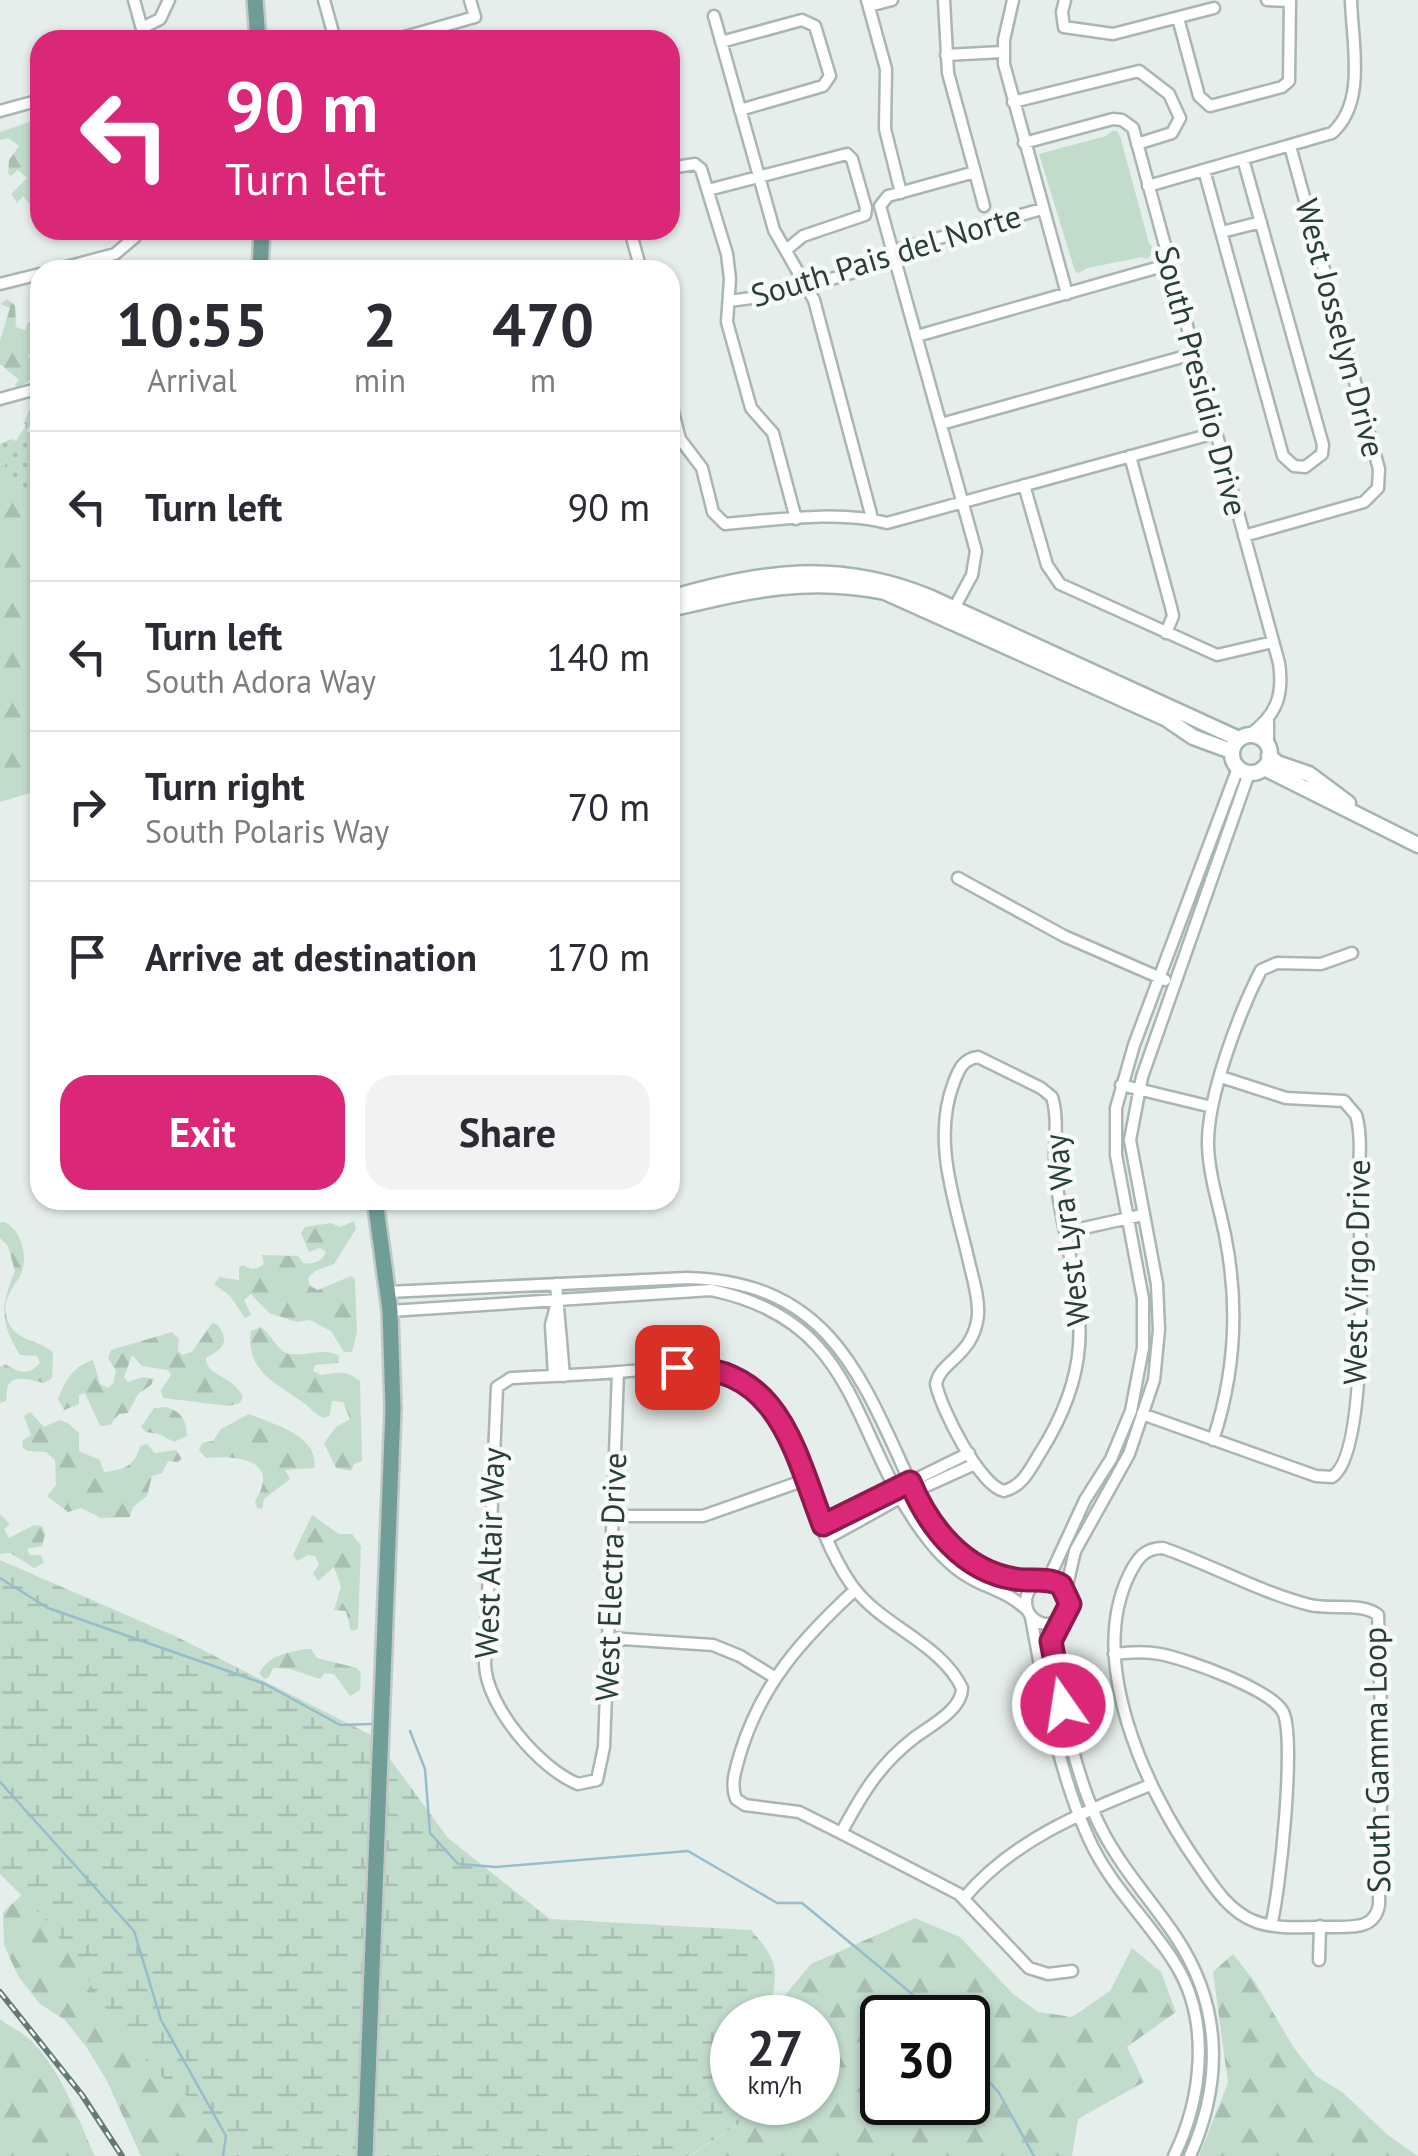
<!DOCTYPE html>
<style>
:root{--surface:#fff;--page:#f2f2f3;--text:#2b2b33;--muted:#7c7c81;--line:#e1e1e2;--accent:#db2777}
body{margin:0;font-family:"PT Sans",sans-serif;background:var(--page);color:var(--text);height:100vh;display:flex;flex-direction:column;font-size:38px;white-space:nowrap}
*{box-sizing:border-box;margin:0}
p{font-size:32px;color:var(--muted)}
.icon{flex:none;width:55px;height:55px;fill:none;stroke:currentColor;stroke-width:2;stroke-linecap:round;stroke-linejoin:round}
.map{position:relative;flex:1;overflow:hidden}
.side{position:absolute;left:30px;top:260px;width:650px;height:950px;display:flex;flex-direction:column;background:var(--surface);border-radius:30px;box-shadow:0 2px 8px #0004}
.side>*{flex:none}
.hud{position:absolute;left:30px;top:30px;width:650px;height:210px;border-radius:30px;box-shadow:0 2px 8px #0004;background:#db2777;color:#fff;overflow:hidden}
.speed{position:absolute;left:710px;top:1995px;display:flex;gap:20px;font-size:50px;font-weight:700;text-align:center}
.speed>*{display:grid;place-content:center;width:130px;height:130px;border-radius:50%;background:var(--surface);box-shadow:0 2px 8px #0004;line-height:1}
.speed small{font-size:25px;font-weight:400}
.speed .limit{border:5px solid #111;border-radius:15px;background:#fff;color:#111}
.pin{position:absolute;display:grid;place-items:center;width:85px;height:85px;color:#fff;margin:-42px;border-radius:20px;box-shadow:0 5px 15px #0006}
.me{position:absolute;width:110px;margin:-55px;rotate:347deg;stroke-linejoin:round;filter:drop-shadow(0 0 8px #0008)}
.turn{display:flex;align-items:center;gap:35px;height:210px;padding:0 30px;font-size:45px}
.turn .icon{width:130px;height:130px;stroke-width:2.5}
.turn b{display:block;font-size:70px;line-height:85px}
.eta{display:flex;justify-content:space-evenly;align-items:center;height:170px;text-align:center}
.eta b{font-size:60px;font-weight:700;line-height:70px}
.cta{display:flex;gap:20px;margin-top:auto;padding:20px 30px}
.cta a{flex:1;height:115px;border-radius:30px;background:var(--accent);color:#fff;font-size:40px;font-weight:700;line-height:115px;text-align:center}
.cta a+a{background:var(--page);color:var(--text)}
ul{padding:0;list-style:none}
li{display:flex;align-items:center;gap:30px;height:150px;padding:0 30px;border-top:2px solid var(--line)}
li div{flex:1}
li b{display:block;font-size:38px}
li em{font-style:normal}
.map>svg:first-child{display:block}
.grass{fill:url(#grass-dots)}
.forest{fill:url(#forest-firs);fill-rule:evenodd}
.wetland{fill:url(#wetland-marsh)}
.park{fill:#c2dccc}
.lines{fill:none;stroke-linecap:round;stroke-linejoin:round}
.stream{stroke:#95bdcc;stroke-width:2.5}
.street-casing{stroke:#a9b6b2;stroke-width:15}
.secondary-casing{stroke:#a3b5b1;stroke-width:19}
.primary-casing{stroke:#c3c9c8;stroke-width:20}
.street{stroke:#fff;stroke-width:10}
.secondary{stroke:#fff;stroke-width:14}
.primary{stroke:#709e97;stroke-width:15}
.rail-casing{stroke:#627975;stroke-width:6}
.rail{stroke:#f7faf9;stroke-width:2.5;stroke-dasharray:8;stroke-linecap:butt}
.route-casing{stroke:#8e194d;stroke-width:25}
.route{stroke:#db2777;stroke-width:18}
.labels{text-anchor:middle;stroke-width:9;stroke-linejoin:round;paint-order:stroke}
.street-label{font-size:32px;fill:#273e3a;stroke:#f7faf9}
</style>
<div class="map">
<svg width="1418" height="2156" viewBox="0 0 1418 2156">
<defs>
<pattern id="grass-dots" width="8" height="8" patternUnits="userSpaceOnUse" patternTransform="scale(2.5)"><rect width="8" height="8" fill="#c2dccc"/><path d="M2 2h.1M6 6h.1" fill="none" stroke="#a7beb0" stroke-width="1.8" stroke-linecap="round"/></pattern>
<pattern id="forest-firs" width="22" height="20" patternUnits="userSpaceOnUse" patternTransform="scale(2.5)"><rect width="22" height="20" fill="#c2dccc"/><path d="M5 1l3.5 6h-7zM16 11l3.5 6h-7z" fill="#a7beb0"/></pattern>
<pattern id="wetland-marsh" width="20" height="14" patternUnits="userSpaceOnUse" patternTransform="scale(2.5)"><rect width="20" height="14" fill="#c2dccc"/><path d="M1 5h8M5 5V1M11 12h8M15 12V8" fill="none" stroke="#a7beb0"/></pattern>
</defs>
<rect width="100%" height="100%" fill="#e6eeeb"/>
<path class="grass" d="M29 410 36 412 27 432 34 434 40 420V452L36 460 40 468V489L30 491 7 485 2 473 7 462 0 456V444L11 439 16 441 26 425 24 423Z"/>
<path class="forest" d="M40 118V216L23 196 17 203 11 194 27 178 18 170 11 176 8 173 9 160 19 146 8 138 0 140V132Z
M7 299 15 305 16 327 25 330 28 322 40 323V360L32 352 28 356 38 368 29 381 17 388 15 385 19 380 0 364V340L10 308 0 304Z
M0 456 7 462 2 473 7 485 30 491 40 489V790L0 802Z
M354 1221 356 1229 334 1264 315 1271 308 1278 310 1286 318 1290 351 1276 355 1279 357 1332 352 1352H344L331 1331 310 1320 297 1322 269 1313 251 1294 244 1300 251 1315 245 1318 230 1296 214 1284 219 1277 239 1280V1268L243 1265C251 1270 257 1270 264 1264L262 1255 298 1256 303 1263C314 1265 322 1261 326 1252L320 1248 309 1252 301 1233 305 1227 331 1223 340 1227Z
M4 1222C22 1229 29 1259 20 1276 10 1293 0 1302 9 1324 20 1342 38 1340 53 1352L52 1378 44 1383C35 1381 13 1373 8 1386 6 1391 7 1396 6 1401L0 1403V1367L5 1364C20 1373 28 1376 40 1363L37 1356 20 1355C0 1323 0 1305 15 1271L8 1246 0 1238V1223Z
M212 1323 217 1324C231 1342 223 1349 206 1358 206 1377 232 1374 243 1397L240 1403 229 1406 163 1398 161 1390 171 1375 168 1370 142 1366 132 1355 124 1377 128 1382 143 1377 154 1379 151 1385 138 1394 128 1413 119 1414 110 1425 100 1426 85 1393 79 1395V1404L64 1410 58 1399C65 1381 73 1366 93 1360L100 1384 108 1388 113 1383 116 1371 108 1358 111 1350 172 1332 179 1339 178 1350 182 1355 192 1352Z
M261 1327C270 1334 275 1345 283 1351 297 1361 321 1345 339 1356L338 1363 315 1365 313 1371 321 1375C336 1372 348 1370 360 1381L362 1461 354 1464 351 1471 336 1468 324 1443 336 1427 350 1419 343 1402 332 1401 330 1415 325 1418C315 1415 313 1410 305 1404 277 1383 245 1372 251 1331Z
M167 1407C182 1413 186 1419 187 1436L174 1442 159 1434 146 1432 141 1427 154 1408Z
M30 1412 44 1427 59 1420 68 1423 79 1433V1451L100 1460 104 1472C124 1470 135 1466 140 1446L147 1444 155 1453 176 1450 182 1458 178 1462 168 1461 162 1473 152 1476 147 1496 133 1507 130 1517 101 1518 81 1508 68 1512 47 1496 56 1485 55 1460 46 1452 28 1451 23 1448 22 1441 31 1435 24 1416Z
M249 1414C273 1424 320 1436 314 1468L285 1470 290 1479 264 1499 262 1509 257 1508 255 1501C282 1459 235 1455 206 1458L199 1450 202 1443 213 1441 221 1429Z
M0 1514 10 1524 4 1529 9 1538 34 1525 42 1526 45 1534 42 1546 27 1549 30 1555H41L44 1563 34 1568 10 1553 0 1554Z
M312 1515 339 1534H352L361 1546 358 1629 351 1631 346 1611 334 1610 341 1587 334 1567 318 1581 313 1573 319 1565 315 1556 308 1555 297 1561 293 1555Z
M305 1649H311L317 1658 357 1668 361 1673 360 1690 350 1696 334 1674 325 1673 320 1679 290 1669 273 1668 269 1677 264 1679 259 1673C272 1653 284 1654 305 1649Z
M23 1894 349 2156H141L107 2081 87 2048 65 2020 40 2004 18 1976 4 1945 3 1912Z
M915 1918 960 1937 1012 1993 1038 2012 1072 2017 1110 1991 1132 1948 1161 1972 1176 2012 1127 2047 1144 2082 1078 2119 1072 2156H689L750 2117 757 2103 818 2102V2018L770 2017V2013L811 1964ZM882 2018H968V2102H882Z
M1233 1954 1255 1982 1294 2048 1316 2076 1342 2092 1389 2136 1418 2156H1199L1228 2083 1213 1972Z
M0 2019C8 2026 19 2030 27 2037 60 2066 77 2117 95 2156H0Z"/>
<path class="wetland" d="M0 1560 177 1637 373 1736 448 1838 550 1919 751 1930C784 1967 775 1972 770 2017L732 2018V2102L757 2103 750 2117 688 2156H228L196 2103 154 2071 105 2007 50 1924 0 1874Z"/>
<path class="park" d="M1112 131H1117L1120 136 1149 243 1156 252 1146 259 1142 257 1088 268 1078 273 1075 271 1039 154 1106 136Z"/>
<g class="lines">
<path class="stream" d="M0 1578 48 1608 265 1684 340 1725 372 1724
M410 1731 425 1769 430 1833 458 1864 496 1867 688 1851 777 1903H802L911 1993 933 2018
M0 1782 134 1931 161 2020 226 2136 223 2156
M968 2057 999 2093 1034 2156"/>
<defs>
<path id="street" d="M134 0 145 40
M324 0 335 40
M867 0 886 69 885 129 901 193
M944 0 948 73 975 172
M1013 0 1004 40V64L1067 294
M1065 0 1062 12 1064 27 1113 34 1214 8
M1267 0 1290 1
M869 6 892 0
M714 16 774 230 814 300 872 518
M1178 18 1199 96 1210 106 1282 87 1289 81 1290 0
M142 28 160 19 169 0
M394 40 475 17 470 0
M721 42 802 20 815 26 830 76 823 86 740 110
M946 55 1002 52
M1013 102 1139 71 1169 94 1180 118 1172 133 1137 144
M0 111 40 100
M1024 143 1113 119 1122 120 1133 128 1279 663C1284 696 1276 716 1249 735
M670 168 695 164 701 169 727 254 730 279 727 322 751 408 773 433 796 519
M1204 170 1283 456 1294 466 1305 467 1322 454 1323 445 1243 159
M1148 186 1332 133C1367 102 1352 43 1351 0
M708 190 847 154 852 159 866 208 865 215 803 236 786 250
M630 230 641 270
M1222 232 1261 222
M55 270 115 254 135 237
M0 284 40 274
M729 301 782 294 851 273 893 251 1042 209
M917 336 1170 264
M0 399 40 388
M670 400 680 439 702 468 713 512 725 524C774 520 840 510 887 523L1215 433
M941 424 1193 354
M1130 456 1171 607 1173 616 1166 633
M1024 485 1047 565 1060 584 1217 655 1273 642
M1244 536 1364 502 1378 488 1379 469 1290 146
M951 614 972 575 976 551 880 206 888 196 975 172 984 206
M1268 748V721
M958 878 1064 936 1165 980
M978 1057 1041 1088 1052 1097C1060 1122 1052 1154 1056 1181 1072 1291 1107 1347 1040 1453 1030 1469 1023 1486 1004 1491 980 1486 941 1409 936 1384 940 1361 974 1356 978 1315 979 1297 973 1279 969 1262 956 1204 931 1141 954 1082 959 1069 963 1059 978 1057Z
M1121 1085 1212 1107
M1066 1232 1142 1215
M556 1284 564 1376
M388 1292 687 1278C826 1282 859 1370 909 1480 926 1516 945 1549 981 1569 999 1579 1020 1580 1041 1581
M390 1311 711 1290C865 1322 848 1440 930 1542 942 1557 958 1572 976 1581 996 1591 1011 1594 1028 1611
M618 1372 604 1747 597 1780 578 1784C540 1769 486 1706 485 1664L497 1387 511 1378C546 1376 582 1375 618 1372 687 1367 757 1355 789 1436 808 1484 821 1541 851 1584 880 1626 940 1642 962 1688 962 1710 930 1726 914 1738 879 1765 862 1794 841 1833
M554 1376 551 1325 556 1306
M1142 1414 1316 1476 1332 1477C1370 1454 1360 1238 1359 1191 1358 1167 1363 1138 1356 1115L1344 1101 1286 1098 1221 1077
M1213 1440C1235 1374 1239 1304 1225 1235 1219 1205 1209 1176 1208 1145 1207 1097 1239 1013 1261 970L1277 963 1321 964 1352 953
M614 1516H703L805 1480
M823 1525 969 1453
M828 1538 900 1498 975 1464
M1163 1548C1212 1565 1259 1592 1310 1605 1331 1610 1362 1602 1378 1615L1382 1749 1379 1905C1375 1927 1357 1927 1338 1927 1312 1926 1278 1931 1254 1921 1227 1910 1212 1884 1196 1861 1145 1788 1087 1662 1129 1575 1137 1559 1144 1548 1163 1548Z
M1048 1580 1085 1500 1111 1459 1131 1411 1143 1348V1299L1116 1155V1108L1134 1045 1238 768
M1026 1602a22 22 0 1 1 44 0a22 22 0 1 1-44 0Z
M855 1590C803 1638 761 1684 740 1754 736 1769 730 1784 736 1799L745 1805 799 1812 841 1833 959 1894 1029 1968 1048 1974 1072 1971
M1066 1590 1075 1551 1129 1454 1154 1380 1159 1330 1157 1284 1130 1140 1142 1077 1249 773
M1031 1617C1045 1692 1057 1769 1089 1839 1110 1886 1149 1921 1176 1965 1211 2022 1202 2099 1174 2156
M1058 1622 1051 1641 1052 1653C1062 1708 1076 1780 1102 1830 1122 1869 1152 1901 1176 1937 1222 2006 1223 2082 1190 2156
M608 1638 713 1645 740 1656 774 1677
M1114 1654C1129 1652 1145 1651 1160 1654 1186 1659 1271 1689 1283 1712 1296 1737 1280 1893 1271 1925
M964 1898C1013 1840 1081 1813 1150 1785
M1319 1960 1320 1926"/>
<path id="secondary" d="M670 598C762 571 838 560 929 597L1239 739
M670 609C747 591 806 576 885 592L1165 718 1193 737 1231 751
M1232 754a19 19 0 1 1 38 0a19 19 0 1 1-38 0Z
M1269 756 1277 763 1309 774 1348 803
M1264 768 1418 845"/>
<path id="primary" d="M255 0 258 40
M260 270 262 230
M365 2156 393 1409 390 1311 375 1200"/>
</defs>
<use href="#street" class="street-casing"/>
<use href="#secondary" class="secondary-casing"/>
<use href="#primary" class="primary-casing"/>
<use href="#street" class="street"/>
<use href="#secondary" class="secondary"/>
<use href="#primary" class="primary"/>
<defs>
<path id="rail" d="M0 1992 82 2095 122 2156"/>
</defs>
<use href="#rail" class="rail-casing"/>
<use href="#rail" class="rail"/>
</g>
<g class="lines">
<defs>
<path id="route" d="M677 1367C778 1364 794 1449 823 1525L910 1482C929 1527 963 1571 1015 1579 1031 1582 1047 1577 1061 1585L1070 1604 1051 1641 1063 1705"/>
</defs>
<use href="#route" class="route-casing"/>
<use href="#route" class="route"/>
</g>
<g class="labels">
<g class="street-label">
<text transform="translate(886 256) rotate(-17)" y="11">South Pais del Norte</text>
<text transform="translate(1340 328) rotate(75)" y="11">West Josselyn Drive</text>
<text transform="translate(1201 381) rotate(75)" y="11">South Presidio Drive</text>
<text transform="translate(1067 1230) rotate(-97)" y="11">West Lyra Way</text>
<text transform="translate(1357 1272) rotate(-89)" y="11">West Virgo Drive</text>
<text transform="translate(490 1553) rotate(-88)" y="11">West Altair Way</text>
<text transform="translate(611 1577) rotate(-88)" y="11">West Electra Drive</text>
<text transform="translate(1377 1760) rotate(-91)" y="11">South Gamma Loop</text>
</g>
</g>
</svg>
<div class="speed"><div>27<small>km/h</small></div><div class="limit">30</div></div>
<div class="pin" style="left:677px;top:1367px;background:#d93025"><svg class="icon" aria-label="arrive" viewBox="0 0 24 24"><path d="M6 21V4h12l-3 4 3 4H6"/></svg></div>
<svg class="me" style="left:1063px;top:1705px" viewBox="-20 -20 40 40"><circle r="17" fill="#db2777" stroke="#fff" stroke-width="3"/><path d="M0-11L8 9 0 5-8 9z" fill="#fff"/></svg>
<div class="hud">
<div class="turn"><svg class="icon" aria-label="left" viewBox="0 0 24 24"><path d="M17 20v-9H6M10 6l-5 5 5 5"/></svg><div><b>90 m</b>Turn left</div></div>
</div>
<section class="side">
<div class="eta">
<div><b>10:55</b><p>Arrival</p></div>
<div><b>2</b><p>min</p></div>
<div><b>470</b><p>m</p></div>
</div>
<ul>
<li><svg class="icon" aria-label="left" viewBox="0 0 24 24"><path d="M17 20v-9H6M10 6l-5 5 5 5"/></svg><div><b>Turn left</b></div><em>90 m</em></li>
<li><svg class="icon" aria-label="left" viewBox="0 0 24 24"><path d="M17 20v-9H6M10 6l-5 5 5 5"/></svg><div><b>Turn left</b><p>South Adora Way</p></div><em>140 m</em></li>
<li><svg class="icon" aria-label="right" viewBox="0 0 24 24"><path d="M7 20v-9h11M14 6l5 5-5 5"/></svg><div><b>Turn right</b><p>South Polaris Way</p></div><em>70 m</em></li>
<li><svg class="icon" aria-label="arrive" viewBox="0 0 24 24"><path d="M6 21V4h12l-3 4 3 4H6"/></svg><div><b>Arrive at destination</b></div><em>170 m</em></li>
</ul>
<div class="cta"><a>Exit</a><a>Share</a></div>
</section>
</div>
